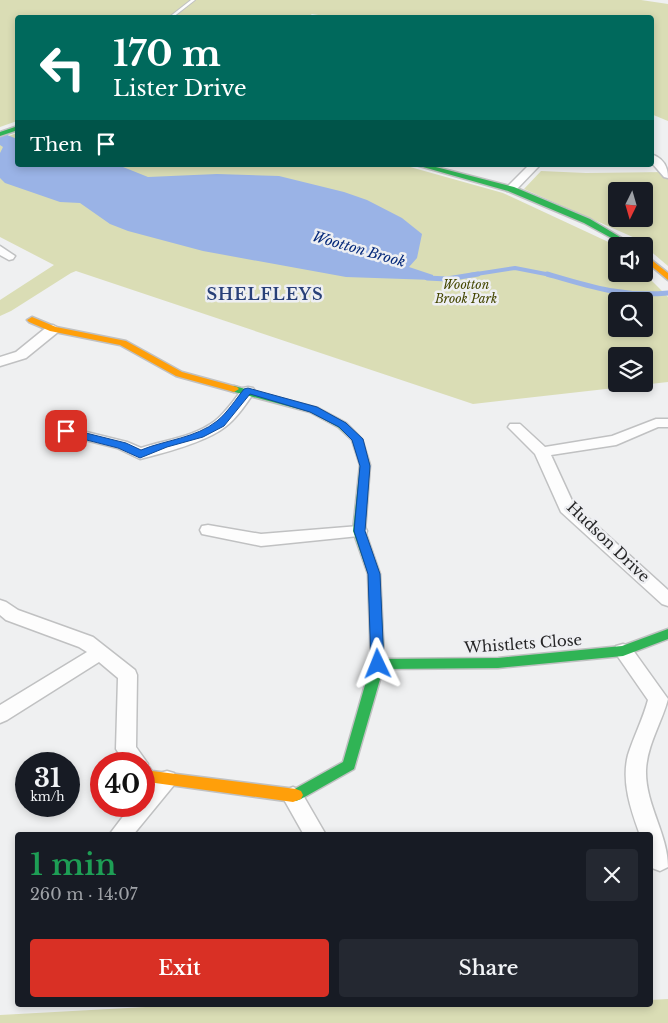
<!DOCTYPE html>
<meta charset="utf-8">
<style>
:root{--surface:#171b24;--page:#242831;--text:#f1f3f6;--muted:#9ea1a6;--accent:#d93025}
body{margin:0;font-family:"Libre Baskerville",serif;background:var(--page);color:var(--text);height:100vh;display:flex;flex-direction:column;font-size:19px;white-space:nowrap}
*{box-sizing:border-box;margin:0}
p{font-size:16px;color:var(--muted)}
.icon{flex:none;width:28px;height:28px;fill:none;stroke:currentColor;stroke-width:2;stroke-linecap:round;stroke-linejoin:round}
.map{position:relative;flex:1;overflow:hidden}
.details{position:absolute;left:15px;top:832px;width:638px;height:175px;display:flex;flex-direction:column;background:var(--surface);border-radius:5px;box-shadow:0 2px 8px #0003}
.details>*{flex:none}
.top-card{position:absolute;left:15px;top:15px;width:639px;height:152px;border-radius:5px;box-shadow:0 2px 8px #0003;background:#00695c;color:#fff;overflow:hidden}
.needle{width:32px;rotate:185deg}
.fabs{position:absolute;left:608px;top:182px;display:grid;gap:10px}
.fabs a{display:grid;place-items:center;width:45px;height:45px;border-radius:5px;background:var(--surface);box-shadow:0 2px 8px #0003;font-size:25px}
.speed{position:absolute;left:15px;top:752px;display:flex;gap:10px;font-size:25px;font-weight:700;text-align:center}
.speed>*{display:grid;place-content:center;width:65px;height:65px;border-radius:50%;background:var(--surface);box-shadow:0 2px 8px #0003;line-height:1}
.speed small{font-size:12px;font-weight:400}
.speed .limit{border:8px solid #d22;background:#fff;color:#111}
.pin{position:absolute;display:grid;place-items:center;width:42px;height:42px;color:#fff;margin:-21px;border-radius:10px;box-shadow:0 2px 8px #0006}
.me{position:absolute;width:55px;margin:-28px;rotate:358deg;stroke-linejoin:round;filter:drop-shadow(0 0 4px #0008)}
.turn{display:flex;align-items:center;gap:18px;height:105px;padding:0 15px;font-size:22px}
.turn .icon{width:65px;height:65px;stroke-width:2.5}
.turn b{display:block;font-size:35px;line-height:42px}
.then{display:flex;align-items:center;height:48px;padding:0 15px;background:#0003;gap:10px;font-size:19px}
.round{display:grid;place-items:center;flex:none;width:52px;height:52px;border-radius:5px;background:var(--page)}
.headline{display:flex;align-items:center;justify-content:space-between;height:85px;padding:0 15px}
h1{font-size:30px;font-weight:600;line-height:38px;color:#1e9e55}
.primary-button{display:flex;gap:10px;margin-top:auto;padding:10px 15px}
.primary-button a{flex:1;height:58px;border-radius:5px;background:var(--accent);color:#fff;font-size:20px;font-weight:600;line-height:58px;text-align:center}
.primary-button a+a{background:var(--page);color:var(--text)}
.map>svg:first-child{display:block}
.green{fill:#daddb5;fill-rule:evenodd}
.water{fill:#9ab3e6}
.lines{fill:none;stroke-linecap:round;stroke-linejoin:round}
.stream-far1{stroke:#9ab3e6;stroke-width:4}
.stream{stroke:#9ab3e6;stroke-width:5}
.lane-casing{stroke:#c0c1c2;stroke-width:2}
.street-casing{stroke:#c0c1c2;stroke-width:3}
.fast-casing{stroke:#c0c1c2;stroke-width:3}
.slow-casing{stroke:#c0c1c2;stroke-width:3}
.lane{fill:#fdfdfd;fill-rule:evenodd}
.street{fill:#fdfdfd;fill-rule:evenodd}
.fast{fill:#30b455;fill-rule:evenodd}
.slow{fill:#ff9f0a;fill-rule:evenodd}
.route{fill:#1a73e8;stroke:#114b97}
.labels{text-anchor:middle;stroke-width:5;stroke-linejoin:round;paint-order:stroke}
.far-park-label{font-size:12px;font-style:italic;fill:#444600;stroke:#eeeff2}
.far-water-label{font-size:14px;font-style:italic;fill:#05297a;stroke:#eeeff2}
.street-label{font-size:15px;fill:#262627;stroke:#eeeff2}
.far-district-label{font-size:16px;font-weight:bold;letter-spacing:1px;fill:#284078;stroke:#eeeff2}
</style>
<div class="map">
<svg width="668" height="1023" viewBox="0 0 668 1023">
<rect width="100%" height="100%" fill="#eff0f1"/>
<path class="green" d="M0 0H641L668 4V121L651 114V18H337L312 14 306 18H18L17 121 0 127Z
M17 133 18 165H403L503 193 617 246 616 274 644 273 668 297V382L473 404 76 271 71 273 11 311 0 316V300L54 265 0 237V139ZM616 301H644V329H616ZM616 356H644V384H616Z
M541 171 586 173 668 172V266L635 238 524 189ZM616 191H644V219H616Z
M650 1000 668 999V1023H0V1015L182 1005H650Z"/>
<path class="water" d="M0 132 17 139 18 165H118L148 177 217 174 279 176 344 192 367 200 402 218 422 234 417 258 409 267 433 275V280L346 277 203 251 128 231 110 224 80 203 60 202 5 183 0 178V153L3 147 0 145Z"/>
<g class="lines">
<path class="stream-far1" d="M470 275 515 268 551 275"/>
<path class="stream" d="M547 274C591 287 621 297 668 293
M427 278 447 279 478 274"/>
<defs>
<path id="lane" d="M191 0H195L172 18H168Z"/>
<path id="street" d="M651 154C663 158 668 166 668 178L664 177 651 162Z
M529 165H540L515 191H507L506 189 507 187Z
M0 246 15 256 13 259 9 260 0 255Z
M53 325 60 329 58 332 26 358 0 366V357L16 352 48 326Z
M248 387 253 388 255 391C246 404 237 418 225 427 206 442 164 453 140 459L117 448 61 434 59 431 61 428 66 427 127 442 141 448C165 440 194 437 215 421 226 412 235 399 243 388Z
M656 419H668V427H658L616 445 551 455 574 505 668 590V606L662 604 561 512 535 454 508 427 510 424H520L545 447 612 436Z
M208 525 261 534 359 526 365 527 367 531 365 535 359 536 261 546 202 534 200 530 202 526Z
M0 600 6 602 18 610 93 637 135 670 137 675 136 747 148 764 145 770H144V764H126L116 749 118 678 99 662 7 720 0 723V705L87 652 79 647 6 620 0 615Z
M623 644 630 646 668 699C662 722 647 745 646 770 645 804 668 834 668 867L660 871 652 868 650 863V835H640C631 810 621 782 628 755 634 736 643 719 648 700L614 651 616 646Z
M167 771 174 773 177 779 174 785 133 835H109L131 806H144V792L160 773Z
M293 787 300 790 326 835H304L282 796 286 790Z"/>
<path id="fast" d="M18 126V130L0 136V132Z
M416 165H428L514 187 590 219 635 246H626L584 223 508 191Z
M234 386 318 408 346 423 362 439 370 465 365 531 380 574 384 659 498 658 622 646 668 629V639L623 656 498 668 383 669 354 769 301 799 296 801 291 799 289 795 291 791 343 762 371 664 368 574 353 531 360 465 352 440 338 427 310 412 231 391 229 389 231 387Z"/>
<path id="slow" d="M644 254 668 273V280L644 260Z
M32 317 56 327 126 341 182 372 237 387 239 389 234 392 176 376 120 345 50 331 29 322 27 320Z
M144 765 149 767 152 771 296 789 301 791 303 795 301 799 293 802 148 782 144 780Z"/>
</defs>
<use href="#lane" class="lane-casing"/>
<use href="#street" class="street-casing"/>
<use href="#fast" class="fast-casing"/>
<use href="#slow" class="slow-casing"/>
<use href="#lane" class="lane"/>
<use href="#street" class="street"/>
<use href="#fast" class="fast"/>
<use href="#slow" class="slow"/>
</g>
<path class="route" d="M248 388 317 407 346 423 363 439 370 466 365 531 380 574 384 664 382 668H373L371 664 368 574 354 531 360 466 352 440 339 427 310 412 250 394 224 426 203 437 167 447 140 458 118 448 63 434 61 431 66 428 126 443 141 450C165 440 196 438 217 421 227 413 236 399 244 389Z"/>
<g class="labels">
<g class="far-park-label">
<text x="466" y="289">Wootton<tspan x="466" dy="14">Brook Park</tspan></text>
</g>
<g class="far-water-label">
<text transform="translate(359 249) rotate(16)" y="5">Wootton Brook</text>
</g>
<g class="street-label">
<text transform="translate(608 542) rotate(44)" y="5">Hudson Drive</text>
<text transform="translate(523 644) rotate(-4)" y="5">Whistlets Close</text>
</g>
<g class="far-district-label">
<text x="265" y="300">SHELFLEYS</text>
</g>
</g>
</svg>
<div class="fabs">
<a><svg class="needle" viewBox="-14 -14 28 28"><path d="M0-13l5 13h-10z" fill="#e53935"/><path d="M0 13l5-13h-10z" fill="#9ea1a6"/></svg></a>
<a><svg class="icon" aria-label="sound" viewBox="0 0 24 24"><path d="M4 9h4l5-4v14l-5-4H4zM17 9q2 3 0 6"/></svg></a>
<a><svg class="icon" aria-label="search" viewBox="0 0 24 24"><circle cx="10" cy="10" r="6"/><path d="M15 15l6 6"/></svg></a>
<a><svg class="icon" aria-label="layers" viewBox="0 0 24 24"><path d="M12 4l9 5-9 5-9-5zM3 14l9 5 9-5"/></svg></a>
</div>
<div class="speed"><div>31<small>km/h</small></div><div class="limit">40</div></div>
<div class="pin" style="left:66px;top:431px;background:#d93025"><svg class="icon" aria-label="arrive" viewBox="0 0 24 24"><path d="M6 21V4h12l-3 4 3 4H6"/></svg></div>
<svg class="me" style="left:378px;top:664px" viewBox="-20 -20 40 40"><path d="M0-17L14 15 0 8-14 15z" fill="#1a73e8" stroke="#fff" stroke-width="4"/></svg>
<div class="top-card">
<div class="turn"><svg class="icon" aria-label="left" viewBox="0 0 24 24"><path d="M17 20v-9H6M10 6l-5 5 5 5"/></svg><div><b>170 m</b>Lister Drive</div></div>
<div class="then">Then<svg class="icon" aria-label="arrive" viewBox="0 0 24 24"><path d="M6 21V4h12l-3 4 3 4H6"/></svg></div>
</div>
<section class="details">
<div class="headline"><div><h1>1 min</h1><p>260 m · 14:07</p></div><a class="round"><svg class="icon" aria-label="close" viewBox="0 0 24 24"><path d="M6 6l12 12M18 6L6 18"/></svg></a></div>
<div class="primary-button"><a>Exit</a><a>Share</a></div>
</section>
</div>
